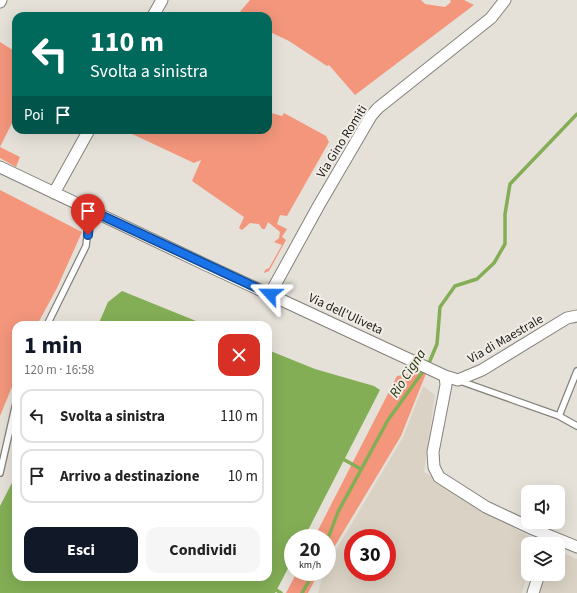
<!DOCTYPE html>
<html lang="it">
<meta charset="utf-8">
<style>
:root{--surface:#fff;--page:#f6f6f6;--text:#222;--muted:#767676;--line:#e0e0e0;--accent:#111827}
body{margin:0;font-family:"Source Sans 3",sans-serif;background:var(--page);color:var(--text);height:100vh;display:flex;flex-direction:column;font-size:15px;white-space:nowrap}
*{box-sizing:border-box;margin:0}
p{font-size:13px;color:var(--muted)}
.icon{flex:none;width:22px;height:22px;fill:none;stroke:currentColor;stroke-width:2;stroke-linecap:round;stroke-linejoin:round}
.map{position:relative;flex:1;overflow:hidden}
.side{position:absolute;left:12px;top:321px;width:260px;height:260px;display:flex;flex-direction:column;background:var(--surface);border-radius:12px;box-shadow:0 4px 16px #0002}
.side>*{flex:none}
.top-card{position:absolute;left:12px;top:12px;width:260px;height:122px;border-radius:12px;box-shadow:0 4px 16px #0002;background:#00695c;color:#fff;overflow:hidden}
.buttons{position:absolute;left:521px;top:485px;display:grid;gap:8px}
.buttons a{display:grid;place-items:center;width:44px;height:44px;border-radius:8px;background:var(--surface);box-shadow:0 4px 16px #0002;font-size:20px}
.speed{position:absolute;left:284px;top:529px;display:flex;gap:8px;font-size:20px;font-weight:700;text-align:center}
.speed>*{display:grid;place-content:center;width:52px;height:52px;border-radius:50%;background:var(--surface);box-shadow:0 4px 16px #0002;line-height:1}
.speed small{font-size:10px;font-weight:400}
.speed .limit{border:6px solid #d22;background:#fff;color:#111}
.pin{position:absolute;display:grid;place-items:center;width:34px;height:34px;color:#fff;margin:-41px -17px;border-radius:50% 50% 50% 0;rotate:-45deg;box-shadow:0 0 4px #0007}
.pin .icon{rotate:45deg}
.me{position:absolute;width:44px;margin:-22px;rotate:294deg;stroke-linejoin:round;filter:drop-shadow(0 0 3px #0008)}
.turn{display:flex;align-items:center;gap:14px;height:84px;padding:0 12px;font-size:18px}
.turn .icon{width:52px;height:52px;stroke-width:2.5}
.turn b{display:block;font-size:28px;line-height:34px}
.then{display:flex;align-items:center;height:38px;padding:0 12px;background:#0003;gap:8px;font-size:15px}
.round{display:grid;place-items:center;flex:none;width:42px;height:42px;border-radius:12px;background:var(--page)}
.head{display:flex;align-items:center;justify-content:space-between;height:68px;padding:0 12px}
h1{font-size:24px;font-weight:700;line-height:30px;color:var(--accent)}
.action{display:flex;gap:8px;margin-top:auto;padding:8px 12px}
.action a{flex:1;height:46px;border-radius:12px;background:var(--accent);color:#fff;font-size:16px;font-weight:700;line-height:46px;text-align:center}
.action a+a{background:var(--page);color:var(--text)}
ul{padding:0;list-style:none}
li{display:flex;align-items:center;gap:12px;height:54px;margin:0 8px 6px;padding:0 4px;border:2px solid var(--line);border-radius:12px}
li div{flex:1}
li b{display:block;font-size:15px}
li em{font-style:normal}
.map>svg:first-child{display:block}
.built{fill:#dad3c5;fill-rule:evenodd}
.green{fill:#f3967c}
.water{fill:#83ae55}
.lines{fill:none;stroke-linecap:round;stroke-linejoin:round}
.stream{stroke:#83ae55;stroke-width:3.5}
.lane-casing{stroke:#85827b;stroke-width:8}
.street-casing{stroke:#85827b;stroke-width:13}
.lane{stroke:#fff;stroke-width:5.5}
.street{stroke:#fff;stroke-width:11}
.route-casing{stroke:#114b97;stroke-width:10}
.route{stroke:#1a73e8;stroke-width:7}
.labels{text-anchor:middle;stroke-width:4;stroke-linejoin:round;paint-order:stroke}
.street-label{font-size:13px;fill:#1d1c19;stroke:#f2eee7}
.water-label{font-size:14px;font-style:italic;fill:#22330e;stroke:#f2eee7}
</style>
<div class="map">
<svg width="577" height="593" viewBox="0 0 577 593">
<rect width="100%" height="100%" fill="#e5e1d9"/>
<path class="built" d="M423 386 435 395 424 472 536 541 535 544H528V572L522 593H318L324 572H327V565L403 437ZM353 538H387V572H353Z
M562 552 577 559V593H536L542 574H558V554Z"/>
<path class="green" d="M250 0H421L425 4 445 7 451 2 450 0H464L474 5 355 95 329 65 327 66 289 41 268 31V16H241L238 14Z
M0 42 16 52V115L0 147 20 157 16 167 0 158Z
M268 112 282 116 284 113 326 136 329 142 287 216 280 215 277 224 287 229 282 237 286 240 269 271 264 273 265 270 269 268 282 245 274 242 279 238 280 232 268 222 265 229H262L259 224 250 223 242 230 239 228 244 217 192 181 201 160 194 163 130 133V130H268Z
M0 190 82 232 57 288 37 325H16V377L0 416Z
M427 371 401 436 327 559V538H314L397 376Z
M297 572H319L308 593H286Z"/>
<path class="water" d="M122 291 206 325H98L108 302Z
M268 350 315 369 374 386 380 390 304 538H293V559L275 593H0V506L16 475V577H268Z"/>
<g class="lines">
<path class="stream" d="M341 458 361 469
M327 541 338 512 388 420 429 363 437 344 440 307 455 286 477 279 494 263 505 244V214L510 184 577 114
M273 588 281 593
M302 593 314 572"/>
<defs>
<path id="lane" d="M47 325 86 246 90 210
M460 381 559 416 577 371
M559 416 577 426
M0 473 16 403"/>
<path id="street" d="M0 2 1 0
M153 16 162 0
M0 167 204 264 445 376 446 385 433 452 434 467 439 477 486 507 533 529 577 547
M54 193 89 130
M270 294 319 205 371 116 378 108 491 18 505 0
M445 376 458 380 482 370 567 318 577 316
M533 593 539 574"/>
</defs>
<use href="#lane" class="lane-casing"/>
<use href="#street" class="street-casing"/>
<use href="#lane" class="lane"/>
<use href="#street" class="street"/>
</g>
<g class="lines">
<defs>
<path id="route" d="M88 235 90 210 270 294"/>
</defs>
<use href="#route" class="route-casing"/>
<use href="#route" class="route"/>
</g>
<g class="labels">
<g class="street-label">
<text transform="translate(341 141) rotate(-58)" y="5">Via Gino Romiti</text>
<text transform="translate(346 313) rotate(25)" y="5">Via dell'Uliveta</text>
<text transform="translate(505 338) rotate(-30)" y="5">Via di Maestrale</text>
</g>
<g class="water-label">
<text transform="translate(407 373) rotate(-57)" y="5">Rio Cigna</text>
</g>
</g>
</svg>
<div class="buttons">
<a><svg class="icon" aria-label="sound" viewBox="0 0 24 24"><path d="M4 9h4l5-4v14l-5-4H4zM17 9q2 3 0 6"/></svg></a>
<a><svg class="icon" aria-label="layers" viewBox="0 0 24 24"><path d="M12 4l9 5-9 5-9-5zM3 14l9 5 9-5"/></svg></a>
</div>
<div class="speed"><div>20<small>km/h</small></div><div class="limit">30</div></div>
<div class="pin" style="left:88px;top:235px;background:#d93025"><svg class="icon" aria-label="arrive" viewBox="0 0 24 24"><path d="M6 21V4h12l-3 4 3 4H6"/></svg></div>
<svg class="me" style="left:270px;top:294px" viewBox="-20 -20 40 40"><path d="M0-17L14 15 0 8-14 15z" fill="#1a73e8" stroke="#fff" stroke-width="4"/></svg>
<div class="top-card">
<div class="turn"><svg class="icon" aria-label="left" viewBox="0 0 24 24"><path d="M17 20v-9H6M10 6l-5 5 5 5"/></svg><div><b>110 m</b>Svolta a sinistra</div></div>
<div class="then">Poi<svg class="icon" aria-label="arrive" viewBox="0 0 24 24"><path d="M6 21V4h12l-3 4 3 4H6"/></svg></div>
</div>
<section class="side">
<div class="head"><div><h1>1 min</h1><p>120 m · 16:58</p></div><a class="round" style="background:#d93025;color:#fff"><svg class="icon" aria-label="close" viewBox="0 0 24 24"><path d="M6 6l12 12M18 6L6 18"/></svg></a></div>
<ul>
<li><svg class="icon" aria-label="left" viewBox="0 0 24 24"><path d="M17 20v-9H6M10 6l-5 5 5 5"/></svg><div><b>Svolta a sinistra</b></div><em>110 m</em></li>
<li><svg class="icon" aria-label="arrive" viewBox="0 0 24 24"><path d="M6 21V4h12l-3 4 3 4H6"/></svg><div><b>Arrivo a destinazione</b></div><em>10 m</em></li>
</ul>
<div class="action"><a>Esci</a><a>Condividi</a></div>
</section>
</div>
